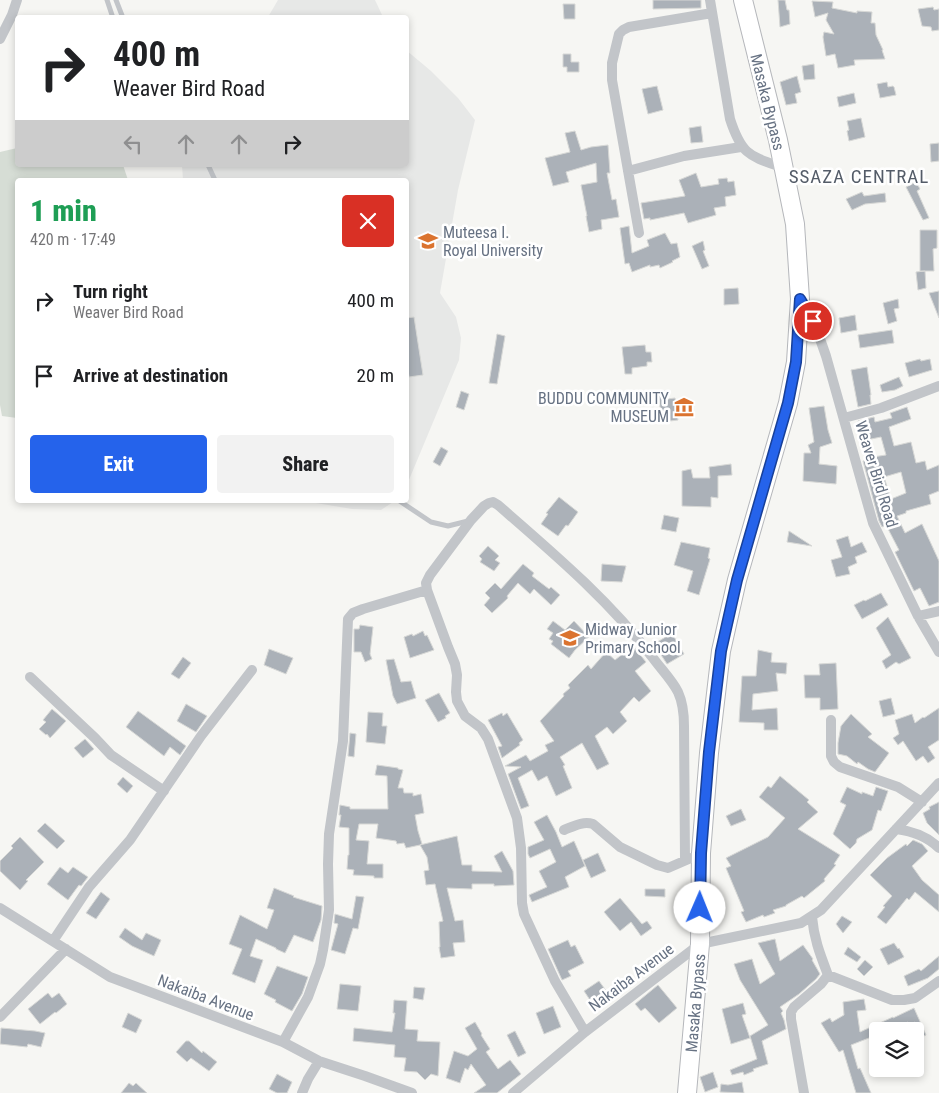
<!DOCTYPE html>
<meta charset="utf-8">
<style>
:root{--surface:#fff;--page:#f2f2f2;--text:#202124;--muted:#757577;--accent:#2563eb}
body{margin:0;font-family:"Roboto Condensed",sans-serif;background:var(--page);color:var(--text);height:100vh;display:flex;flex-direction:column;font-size:19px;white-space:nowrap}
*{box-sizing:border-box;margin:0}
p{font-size:16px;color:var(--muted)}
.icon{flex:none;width:28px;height:28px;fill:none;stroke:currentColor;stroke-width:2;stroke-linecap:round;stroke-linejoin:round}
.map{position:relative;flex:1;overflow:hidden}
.details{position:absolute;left:15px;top:178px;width:394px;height:325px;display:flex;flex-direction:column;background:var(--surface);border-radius:5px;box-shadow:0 2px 8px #0003}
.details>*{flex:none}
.banner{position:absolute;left:15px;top:15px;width:394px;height:152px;border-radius:5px;box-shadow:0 2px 8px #0003;background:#fff;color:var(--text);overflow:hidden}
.tools{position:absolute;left:869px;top:1022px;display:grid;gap:10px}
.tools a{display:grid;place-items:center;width:55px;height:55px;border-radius:5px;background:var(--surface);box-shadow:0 2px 8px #0003;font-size:25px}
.pin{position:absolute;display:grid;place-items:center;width:42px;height:42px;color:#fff;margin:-21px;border:2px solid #fff;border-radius:50%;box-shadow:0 1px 5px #0007}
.me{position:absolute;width:55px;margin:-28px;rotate:1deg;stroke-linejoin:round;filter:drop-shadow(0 0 4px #0008)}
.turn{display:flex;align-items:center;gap:18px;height:105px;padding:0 15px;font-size:22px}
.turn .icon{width:65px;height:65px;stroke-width:2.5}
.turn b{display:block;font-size:35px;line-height:42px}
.lanes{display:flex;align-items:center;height:48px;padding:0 15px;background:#0003;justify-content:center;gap:25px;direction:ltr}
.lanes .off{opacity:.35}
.round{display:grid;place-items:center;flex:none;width:52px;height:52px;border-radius:5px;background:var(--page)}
.head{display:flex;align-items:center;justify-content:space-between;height:85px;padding:0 15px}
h1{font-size:30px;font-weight:800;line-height:38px;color:#1e9e55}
.action{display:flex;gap:10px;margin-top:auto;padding:10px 15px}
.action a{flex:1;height:58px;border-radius:5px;background:var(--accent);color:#fff;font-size:20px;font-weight:800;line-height:58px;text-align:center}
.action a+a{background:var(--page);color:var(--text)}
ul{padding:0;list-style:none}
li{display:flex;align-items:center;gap:15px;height:75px;padding:0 15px}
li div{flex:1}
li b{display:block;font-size:19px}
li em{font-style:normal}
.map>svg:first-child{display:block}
.built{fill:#e7e8e7}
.green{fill:#d6ddd5}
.building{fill:#abb1b8;stroke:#d7d8d6;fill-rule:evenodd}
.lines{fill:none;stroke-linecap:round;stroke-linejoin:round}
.highway-casing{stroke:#b5b7bb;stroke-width:20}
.lane{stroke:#c2c5c9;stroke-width:5}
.street{stroke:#c2c5c9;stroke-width:10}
.highway{stroke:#fff;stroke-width:18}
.route-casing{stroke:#184099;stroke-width:12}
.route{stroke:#2563eb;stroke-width:9}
.labels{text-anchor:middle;stroke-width:5;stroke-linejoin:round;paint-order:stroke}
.street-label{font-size:16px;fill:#677283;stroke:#fff}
.poi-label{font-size:16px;fill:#677283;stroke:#fff;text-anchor:start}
.quarter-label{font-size:19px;letter-spacing:1px;fill:#545c68;stroke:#fff}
</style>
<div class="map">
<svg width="939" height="1093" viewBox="0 0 939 1093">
<rect width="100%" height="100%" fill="#f6f6f3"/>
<path class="built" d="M278 0H375L383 17H268Z
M406 50 431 71 458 98 475 120 458 190 440 293 456 317 461 338 459 360 406 487V180H183L182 165H406Z
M306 500H396L381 510 352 509 316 503Z"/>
<path class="green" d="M17 148 18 165H123L128 180H18L17 418 2 416 0 405V152Z"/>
<path class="building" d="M653 0H701V8L653 9Z
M778 0H785L787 10H789L790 24 780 27Z
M812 1 833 2 832 8 857 13V11L872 12 871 23H875L876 35 883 50H882L885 59 854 60 855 65 838 68 835 54 826 56 823 37 824 32 834 34 826 20 828 13 815 17Z
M563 4H575V19H564Z
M933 7 934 10 939 9V30L932 31 931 27 922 26 918 9Z
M563 54H571V62H579V72H567V67H563Z
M814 64 815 79 804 80 802 66Z
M797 76 801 92 795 94 797 103 786 105 780 82Z
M887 82 888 87 893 86 894 87 896 95 880 98 877 84Z
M657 86 663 110 648 114 642 89Z
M854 93 856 103 839 107 837 97Z
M861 118 865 137 849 141 847 131 849 130 847 121Z
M701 126 703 142 691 143 689 128Z
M575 131 581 150 591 147 608 145 610 173H607L612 200 616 199 619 217 601 220 602 229 589 232 586 216H587L581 185 597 182 596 163 566 172 569 182 553 186 545 158 570 152 565 133Z
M939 143V161L931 162 930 144Z
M696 173 701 187 719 184 718 179 727 178 728 182 734 181 736 195 725 197 726 206 714 208 716 215 688 223 684 213 650 220V218L644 219 641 203 685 196 679 180Z
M916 182 920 189 917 191 929 218 923 220 906 187Z
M862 192 864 196 885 193 886 202 865 204 852 210 846 199Z
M629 226 632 253 649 246 647 240 665 233 671 244 677 243 680 257 672 261 673 262 660 268 659 265 650 267V265L632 272 629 263 625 264 620 228Z
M920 230H937V248L933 249 934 271H920Z
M703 241 705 250 703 251 709 266 702 269 692 246Z
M925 271 926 288 918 290 916 272Z
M738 288 739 304 724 305V289Z
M939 291V318L929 293Z
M898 299 899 308 894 309 897 321 888 324 883 303Z
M855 315 857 330 841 333 839 318Z
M414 317 423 375 409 377 406 357V318Z
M892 330 894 343 860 348 858 335Z
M497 334 505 336 497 384 489 383Z
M645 345 646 352H651L652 362H647V366L632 368V374H625L622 347Z
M920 359 921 361 930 359 932 370 909 377 905 363Z
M867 367 871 395H870L871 404 858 407 851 370Z
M899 377 903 386 895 390 882 392 880 385Z
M461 391 469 394 464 410 456 407Z
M666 391 667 399 675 398 678 420 662 422 658 392Z
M824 406 828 430 832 443 820 447 819 464 837 466 836 484 803 481 804 453H811L808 445 814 442 809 408Z
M907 407 911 419 889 427 894 446 911 442 916 463 925 461 927 470 939 465V491L929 495 931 504 906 511V513L897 516 905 533 922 524 939 561V602L929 606 920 588 914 591 895 552 899 550 886 525 882 527 879 521 863 461 867 460 866 458 886 455 881 437 861 441 858 421 874 417 875 422 892 418 890 413ZM901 472 906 493 891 499 884 477Z
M441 447 448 451 440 466 433 462Z
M731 464 732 475 718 476V498L711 497V507L682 506V471L691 469 693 478H710L709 467Z
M559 497 578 512 568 526 566 525 558 536 541 524 548 514 546 513Z
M664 515 679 518 676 532 661 529Z
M789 531 812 546 787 542Z
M848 536 851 547 862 542 867 552 855 557 857 563 848 567 850 574 836 577 831 560 842 557 836 540Z
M681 542 710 548 708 558 710 559 699 595 687 591 693 571 674 565Z
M488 546 499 556 495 560 500 563 494 571 480 562 482 559 479 556Z
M523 564 534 573 532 576 549 589 551 587 560 595 551 605 534 589 530 594 518 583 507 596 508 598 492 613 484 605 490 598 485 593 495 583 501 589Z
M602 564 626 566 622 582 601 581Z
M881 593 888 605 862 619 854 605 864 600 865 601Z
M888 617 911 658 899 664 896 662 886 669 882 661 891 655 876 628Z
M553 621 565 630 574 621 589 637 575 650 569 658 551 644 553 641 549 639 553 633 547 629Z
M360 625 373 627 370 654 372 659 365 662 361 652H354V629H359Z
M423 631 425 636 427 635 434 650 410 658 404 637 412 634 413 636Z
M669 635H673L684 654 667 664 654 644Z
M633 646 646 662 635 671 651 691 639 702 634 697 620 712 627 721 613 734 607 727 595 736 609 764 597 770 582 743 560 757 565 765 563 766 572 788 556 796 547 776 538 781 532 770 518 778 529 806 521 809 508 774 521 767 505 766 526 755 530 761 548 751 545 745 554 741 540 721 564 696 563 694 570 688 568 685 588 665 591 669 606 652 615 660Z
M269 649 293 658 286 674 264 665Z
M758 650 772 653 771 662 787 663 786 674 776 673 778 691 753 694 752 710 777 708 778 730H764V723L739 722 742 676H756Z
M183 657 191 663 179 679 171 674Z
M394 659 401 682 411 681 416 698 397 704 393 696 386 660Z
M836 663 838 709 820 710V698H805L804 675H820L819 664Z
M439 693 450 713 445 716 446 718 438 722 425 700Z
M891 698 895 714 883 717 879 701Z
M186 704 207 716 196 732 177 721Z
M939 708V740L928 747 935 758 928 763 923 756 916 761 903 741 898 745 893 738 899 734 895 720 912 714 915 723 923 717 924 718Z
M52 709 66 721 50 738 47 734 46 735 39 729 46 722 43 720Z
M138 711 186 746 180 755 170 747 164 756 126 727Z
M368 712 383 713 382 726H387L385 744 366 742Z
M502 713 503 716 507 713 523 740 519 743 520 745 502 758 498 747 502 746 488 720Z
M851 714 872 734 868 737 889 753 875 772 868 769 858 762 857 764 847 756 838 754V743L841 726Z
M350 733 356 734 354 757 348 756Z
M85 739 94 749 83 758 74 748Z
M377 765 398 768V769L403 770 398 788H403L404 793H413V796L421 794 424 813 415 815 418 831 422 844 420 845 457 836 462 865H472V871L502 872 494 856 502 851 513 871 514 885 494 886V884H472V889L447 888 455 921 463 920 465 942 453 943 455 956 441 958 439 947H440L439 922 443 921 435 884 426 885 424 871 429 870 427 857 420 845 406 848 404 843 397 844 396 841 376 838 378 824H359L356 840 369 841 367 864H383V878H374V876L353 875 354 870 347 869 348 855H349V828L339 827 341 815H339L340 805 350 807V809H388L387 776 375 775Z
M780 776 809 800 807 802 818 812 798 829 840 855 834 864 836 865 824 879 825 881 804 898 802 896 786 905V906L773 910 775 913 764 917 763 915 746 922 741 912 744 911 726 868 731 866 726 858 768 837 785 818 759 797 768 786 771 788Z
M123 777 133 786 127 793 117 784Z
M847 787 862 794V792L873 796 876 787 888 791 881 811 878 810 872 830 857 839 856 843 850 849 833 834 846 805 840 802Z
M939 802V835L927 823 923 813 930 809 929 807Z
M741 809 746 820 731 826 726 816Z
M547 815 556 832 562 847 574 841 585 866 565 877 569 887 532 902 529 895 547 887 539 871 556 862 550 849 530 858 528 854V847L544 840 534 822Z
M45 823 65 841 57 849 37 831Z
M20 837 44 862 26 880 28 881 20 890 0 871V861L13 848 11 846Z
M913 840 922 844 928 851 912 866 922 880 939 895V912L915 892 909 900 907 898 886 924 877 917 885 907 883 906 892 896 870 875 887 858 906 844 907 846Z
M598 853 606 871 591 878 583 860Z
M60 867 68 873 73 867 88 877 81 886 79 885 68 900 47 884Z
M274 888 294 896 293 897 322 906 321 920 313 942 294 935 285 953 276 949V948L256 939 250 956 263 960 255 983 232 974 242 949 229 944 240 915 267 929 274 910 267 908Z
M645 889H665V897L645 896Z
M101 892 110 899 96 919 86 913Z
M356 896 364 897 358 929 353 928 345 954 331 950 338 924 334 923 335 914 352 919Z
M620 898 642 924 647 921 652 928 641 936 631 922 620 931 604 912Z
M842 916 852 922 843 933 836 924Z
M125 928 142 940 146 933 161 940 154 956 132 946 119 937Z
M775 939 780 961 803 945 813 959 812 960 820 974 816 979 799 994 780 1007 783 1011 781 1013 784 1020 786 1029 762 1041 768 1064 753 1069 754 1071 744 1075 743 1072 732 1075 730 1070 757 1059 750 1036 768 1025 740 980 734 964 752 959 760 984 775 974 758 943Z
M568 940 571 947 575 945 584 963 568 971 571 976 562 980 548 949Z
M894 943 898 949 899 948 904 957 888 965 880 949Z
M848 947 861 957 857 962 844 954Z
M939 956V969L928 978 908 986 904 976 919 969 921 971Z
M865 960 873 967 864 976 857 969Z
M277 966 308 977 302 994 292 1011 275 1002 276 1000 264 994Z
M599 981 607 992 592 1003 584 991Z
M340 984 361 986 358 1011 337 1009Z
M658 985 677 1008 659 1023 645 1008 641 1011 635 1004Z
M414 987 425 988 423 1000 413 998Z
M48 993 52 998 59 993 67 1004 56 1013 55 1012 40 1024 28 1009Z
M864 999 866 1010 857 1011 860 1032 893 1017V1018L914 1008 926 1035 915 1040V1022L909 1025 908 1022 888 1031H871L874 1036 851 1045 858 1069 860 1068 871 1093H856L843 1050 839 1052 821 1023 830 1018 832 1022 844 1015 843 1002Z
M394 1000 407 1001 405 1029 418 1030 417 1041 440 1042 438 1076 431 1074 425 1080 417 1072 404 1071 406 1058 394 1057 395 1045 353 1041 354 1028 392 1032 395 1013H393Z
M743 1003 746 1014 742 1015 750 1038 731 1044 722 1009Z
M553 1006 561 1027 544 1034 536 1013Z
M128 1013 142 1020 136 1033 122 1027Z
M475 1022 482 1034 481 1035 490 1049 486 1052 498 1069 510 1060 521 1074 497 1093H474L486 1085 471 1064 468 1070 465 1068 460 1083 446 1078 454 1051 468 1056 477 1049 465 1028Z
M1 1028 35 1031 45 1033 41 1047 28 1044 27 1047 0 1044Z
M515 1031 526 1053 518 1057 507 1035Z
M186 1041H189L202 1053 203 1051 217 1062 209 1071 191 1058 187 1062 176 1052Z
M713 1072 718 1087 705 1092 700 1077Z
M277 1074 292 1082 287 1093H277L269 1089Z
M742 1082 744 1093 720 1092 721 1084 728 1085Z
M129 1083 133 1086 136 1083 147 1093H121Z"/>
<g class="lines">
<defs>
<path id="highway" d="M687 1093 700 944 701 853 709 753 721 651 737 580 788 403 796 362 800 299 795 224 778 140 743 0"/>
</defs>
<use href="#highway" class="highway-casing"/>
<path class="lane" d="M107 0 113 18
M116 0 123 18
M208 165 215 180
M398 500 431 522 448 526 468 521"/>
<path class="street" d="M710 0 730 119C742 156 750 156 784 168
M0 39 12 15 17 0
M628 171 684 156 741 147
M639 233 612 80V63L619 34 623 30 629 27 712 13
M802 302 819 336 826 356 873 523 918 616 939 652
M844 418 881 408 939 386
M918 616 939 611
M30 677 95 738 111 755 164 791
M831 720V756L834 762 840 767 898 787 922 802
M896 829C912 831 928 837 939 848
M564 830C574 826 583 821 593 824L620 847 657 865 668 868 691 858
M0 908 110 977 283 1042 319 1061 365 1076 412 1093
M812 917C814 939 820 954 828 975L892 1000H904L915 998 939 981
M53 941 89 887 130 840 201 736 252 670
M0 1017 66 949
M585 1032 555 981 524 914 522 903 521 848 517 818 488 739 481 728 465 716 457 701 456 692 457 675 455 664 448 647 427 590 426 583 430 575 471 520 484 506 489 503 493 502 498 505C552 552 609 600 653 658 661 669 672 680 678 692 683 703 684 714 684 726L685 860
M283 1042 308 997 320 964 323 950 329 910 328 864 329 834 343 741 348 619 353 613 363 609 427 590
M302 1093 308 1079 319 1061
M513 1093 585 1032 700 944 801 923 821 910 939 783
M804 1093 791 1019V1012L794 1007 821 984 828 975"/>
<use href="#highway" class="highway"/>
</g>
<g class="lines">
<defs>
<path id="route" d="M700 908 701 853 709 752 721 651 737 580 788 403 796 362 800 299 813 321"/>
</defs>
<use href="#route" class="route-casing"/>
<use href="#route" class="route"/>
</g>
<defs>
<symbol id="university-bare" viewBox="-9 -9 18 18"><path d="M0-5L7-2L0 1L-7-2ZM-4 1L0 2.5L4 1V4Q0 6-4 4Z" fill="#db732f" stroke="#fff" stroke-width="2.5" paint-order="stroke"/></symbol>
<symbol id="museum-bare" viewBox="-9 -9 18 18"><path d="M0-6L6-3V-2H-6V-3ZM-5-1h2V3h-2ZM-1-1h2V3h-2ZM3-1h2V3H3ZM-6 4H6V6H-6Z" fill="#db732f" stroke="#fff" stroke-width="2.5" paint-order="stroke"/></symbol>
<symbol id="school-bare" viewBox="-9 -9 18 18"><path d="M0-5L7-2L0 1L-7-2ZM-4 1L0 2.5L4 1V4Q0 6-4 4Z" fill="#db732f" stroke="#fff" stroke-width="2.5" paint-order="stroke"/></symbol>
</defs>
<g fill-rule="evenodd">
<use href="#university-bare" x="414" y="227" width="28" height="28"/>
<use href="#museum-bare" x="670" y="393" width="28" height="28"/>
<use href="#school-bare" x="556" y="624" width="28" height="28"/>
</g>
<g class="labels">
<g class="street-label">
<text transform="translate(768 102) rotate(76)" y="6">Masaka Bypass</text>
<text transform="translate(877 474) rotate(73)" y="6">Weaver Bird Road</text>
<text transform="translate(631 977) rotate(-37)" y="6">Nakaiba Avenue</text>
<text transform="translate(206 997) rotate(21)" y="6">Nakaiba Avenue</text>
<text transform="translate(695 1003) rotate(-85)" y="6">Masaka Bypass</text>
</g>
<g class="poi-label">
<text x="443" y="238">Muteesa I.<tspan x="443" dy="18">Royal University</tspan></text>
<text x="669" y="404" text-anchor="end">BUDDU COMMUNITY<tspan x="669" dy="18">MUSEUM</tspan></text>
<text x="585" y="635">Midway Junior<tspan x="585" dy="18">Primary School</tspan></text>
</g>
<g class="quarter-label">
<text x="859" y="183">SSAZA CENTRAL</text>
</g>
</g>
</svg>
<div class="tools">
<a><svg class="icon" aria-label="layers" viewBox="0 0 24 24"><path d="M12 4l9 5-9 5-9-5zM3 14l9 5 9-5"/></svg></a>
</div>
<div class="pin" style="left:813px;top:321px;background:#d93025"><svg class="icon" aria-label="arrive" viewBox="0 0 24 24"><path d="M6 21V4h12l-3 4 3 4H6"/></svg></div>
<svg class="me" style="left:700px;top:908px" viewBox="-20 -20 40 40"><circle r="19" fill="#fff"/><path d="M0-13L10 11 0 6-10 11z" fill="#2563eb"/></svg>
<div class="banner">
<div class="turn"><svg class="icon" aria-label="right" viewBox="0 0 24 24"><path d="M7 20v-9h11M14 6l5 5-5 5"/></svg><div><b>400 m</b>Weaver Bird Road</div></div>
<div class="lanes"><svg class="icon off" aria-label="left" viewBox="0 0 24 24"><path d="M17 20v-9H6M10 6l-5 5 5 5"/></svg><svg class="icon off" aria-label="ahead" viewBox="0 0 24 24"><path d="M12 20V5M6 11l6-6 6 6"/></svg><svg class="icon off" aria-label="ahead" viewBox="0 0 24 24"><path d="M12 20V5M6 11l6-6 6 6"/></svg><svg class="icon" aria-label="right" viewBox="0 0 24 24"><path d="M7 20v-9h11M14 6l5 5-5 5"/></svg></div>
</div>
<section class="details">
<div class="head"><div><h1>1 min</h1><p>420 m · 17:49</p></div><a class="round" style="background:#d93025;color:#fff"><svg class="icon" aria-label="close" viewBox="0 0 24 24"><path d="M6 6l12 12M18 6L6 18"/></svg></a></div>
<ul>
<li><svg class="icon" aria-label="right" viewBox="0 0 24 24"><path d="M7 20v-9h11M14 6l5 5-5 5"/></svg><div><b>Turn right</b><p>Weaver Bird Road</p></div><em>400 m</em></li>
<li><svg class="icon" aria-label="arrive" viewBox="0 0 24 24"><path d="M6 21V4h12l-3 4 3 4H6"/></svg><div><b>Arrive at destination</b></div><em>20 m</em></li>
</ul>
<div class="action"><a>Exit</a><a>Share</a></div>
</section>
</div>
